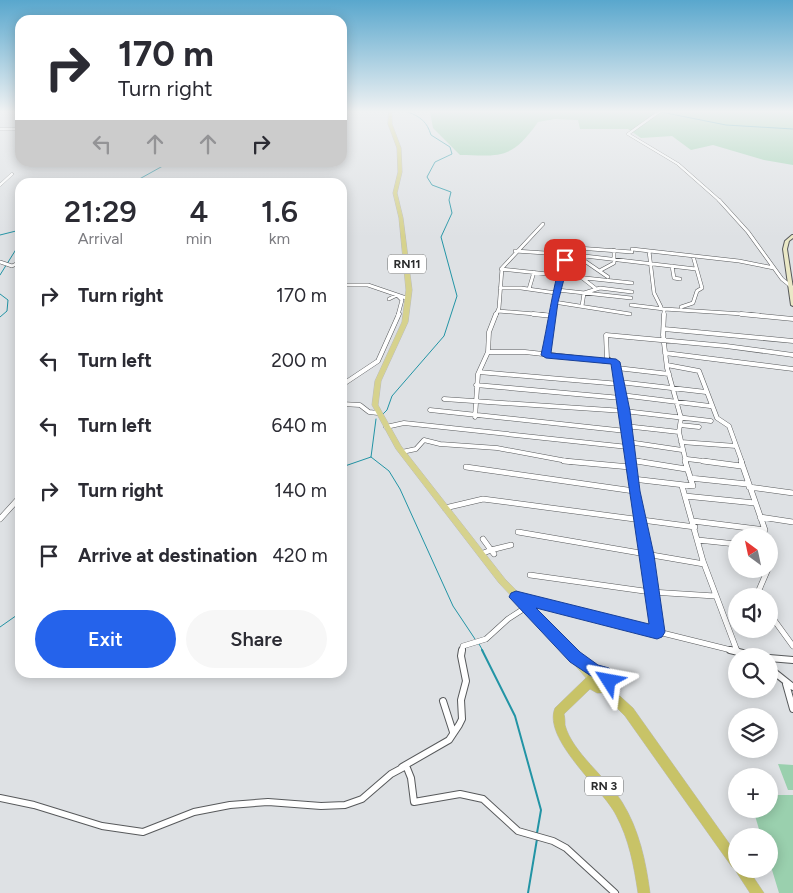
<!DOCTYPE html>
<meta charset="utf-8">
<style>
:root{--surface:#fff;--page:#f7f7f7;--text:#2b2b33;--muted:#7c7c81;--accent:#2563eb}
body{margin:0;font-family:Figtree,sans-serif;background:var(--page);color:var(--text);height:100vh;display:flex;flex-direction:column;font-size:19px;white-space:nowrap}
*{box-sizing:border-box;margin:0}
p{font-size:16px;color:var(--muted)}
.icon{flex:none;width:28px;height:28px;fill:none;stroke:currentColor;stroke-width:2;stroke-linecap:round;stroke-linejoin:round}
.map{position:relative;flex:1;overflow:hidden}
.sheet{position:absolute;left:15px;top:178px;width:332px;height:500px;display:flex;flex-direction:column;background:var(--surface);border-radius:15px;box-shadow:0 2px 12px #0003}
.sheet>*{flex:none}
.hud{position:absolute;left:15px;top:15px;width:332px;height:152px;border-radius:15px;box-shadow:0 2px 12px #0003;background:#fff;color:var(--text);overflow:hidden}
.needle{width:32px;rotate:327deg}
.controls{position:absolute;left:728px;top:528px;display:grid;gap:10px}
.controls a{display:grid;place-items:center;width:50px;height:50px;border-radius:50%;background:var(--surface);box-shadow:0 2px 12px #0003;font-size:25px}
.pin{position:absolute;display:grid;place-items:center;width:42px;height:42px;color:#fff;margin:-21px;border-radius:10px;box-shadow:0 2px 8px #0006}
.me{position:absolute;width:55px;margin:-28px;rotate:304deg;stroke-linejoin:round;filter:drop-shadow(0 0 4px #0008)}
.turn{display:flex;align-items:center;gap:18px;height:105px;padding:0 20px;font-size:22px}
.turn .icon{width:65px;height:65px;stroke-width:2.5}
.turn b{display:block;font-size:35px;line-height:42px}
.lanes{display:flex;align-items:center;height:48px;padding:0 20px;background:#0003;justify-content:center;gap:25px;direction:ltr}
.lanes .off{opacity:.35}
.eta{display:flex;justify-content:space-evenly;align-items:center;height:85px;text-align:center}
.eta b{font-size:30px;font-weight:600;line-height:35px}
.action{display:flex;gap:10px;margin-top:auto;padding:10px 20px}
.action a{flex:1;height:58px;border-radius:30px;background:var(--accent);color:#fff;font-size:20px;font-weight:600;line-height:58px;text-align:center}
.action a+a{background:var(--page);color:var(--text)}
ul{padding:0;list-style:none}
li{display:flex;align-items:center;gap:15px;height:65px;padding:0 20px}
li div{flex:1}
li b{display:block;font-size:19px}
li em{font-style:normal}
.map>svg:first-child{display:block}
.green{fill:#9ad0ae}
.lines{fill:none;stroke-linecap:round;stroke-linejoin:round}
.stream-far1{stroke:#2294a5;stroke-width:1}
.stream{stroke:#2294a5;stroke-width:2}
.minor-far4-casing{stroke:#57595b;stroke-width:3}
.minor-far3-casing{stroke:#57595b;stroke-width:4}
.minor-far2-casing{stroke:#57595b;stroke-width:5}
.minor-far1-casing{stroke:#57595b;stroke-width:6}
.minor-casing{stroke:#57595b;stroke-width:8}
.secondary-casing{stroke:#57595b;stroke-width:2}
.primary-casing{stroke:#bbbcbc;stroke-width:1}
.trunk-casing{stroke:#bbbcbc;stroke-width:1}
.minor-far4{stroke:#fff;stroke-width:2.5}
.minor-far3{stroke:#fff;stroke-width:3}
.minor-far2{stroke:#fff;stroke-width:4}
.minor-far1{stroke:#fff;stroke-width:5}
.minor{stroke:#fff;stroke-width:6}
.secondary{fill:#eae8c6;fill-rule:evenodd}
.primary{fill:#d6d28d;fill-rule:evenodd}
.trunk{fill:#c8c367;fill-rule:evenodd}
.route{fill:#2563eb;stroke:#184099}
.labels{text-anchor:middle;stroke-width:4;stroke-linejoin:round;paint-order:stroke}
.shield{fill:#fff;stroke:#6b6c6d;stroke-width:1}
.shield-label{font-size:12px;font-weight:bold;fill:#2c2d2e}
</style>
<div class="map">
<svg width="793" height="893" viewBox="0 0 793 893">
<rect width="100%" height="100%" fill="#dee1e4"/>
<path class="green" d="M430 112H793V165L764 160 713 145 691 150 672 136 641 138 628 129H580L578 120 555 119 538 122C512 159 502 156 460 155L433 128Z
M778 764 793 765V790H788Z
M769 795H793V893H779L769 860V836H761L753 809H769Z"/>
<g class="lines">
<path class="stream-far1" d="M661 112 726 125 793 129
M134 182 170 162
M0 235 20 230
M0 275 20 243
M0 294 8 300 7 311 0 317
M383 414 387 410 392 396 444 336 457 296 441 237 452 213 449 200 451 192 432 185 427 177 435 162 452 154 450 147 431 135C427 122 421 117 408 112
M371 457 389 471 400 489 453 606 475 639
M342 467 371 457 376 419
M0 627 20 613
M479 644 483 651"/>
<path class="stream" d="M482 650 515 716 541 810 537 833
M528 893 537 839"/>
<defs>
<path id="minor-far4" d="M659 112 628 134 678 164 720 201
M0 129H20
M0 185 12 174"/>
<path id="minor-far3" d="M719 200 748 232 782 279 793 288
M564 247 632 252
M632 249 739 261 774 268
M515 251 576 255 608 277
M649 251 654 293 661 307
M576 255 696 269
M0 262 12 266 20 262
M672 266 674 278 680 279
M501 269 632 283
M561 269 572 270 595 288
M601 270 614 263V250
M342 285H368L409 299
M500 288H521L556 293
M529 289 534 272
M557 290 631 298
M389 299 397 295 402 300 398 315
M554 302 630 314
M631 305 664 309V315
M582 306 584 293 600 288 632 292
M681 307 693 303 697 291 702 288 693 256
M664 309 759 315
M498 311 547 315
M496 315 499 308 502 268 543 224
M553 315 554 302 565 254"/>
<path id="minor-far2" d="M533 314 553 316
M664 314 663 335 667 368 681 418 679 432 686 462
M741 314 793 319
M664 329 793 341
M488 352 489 332 496 314
M665 353 793 369
M546 355 553 314
M611 361 607 358 606 335 726 346 793 355
M667 365 699 371 717 418 729 426 742 462
M617 368 669 374
M479 372 620 384
M619 382 706 392
M342 385 378 361 399 314
M476 385 621 398
M621 395 710 406
M444 399 624 411 711 421
M342 404 360 405 369 412 378 413
M430 410 626 431
M475 417 478 374 488 352H525L615 362 630 462
M680 425 699 427
M625 426 679 432
M386 427 404 423 628 447
M628 442 682 450
M681 442 736 446
M402 452 416 449 424 440 440 444 497 448 572 462
M687 459 712 462
M630 460 644 462"/>
<path id="minor-far1" d="M564 461 630 467
M630 461 647 555 657 632
M636 461 686 469
M703 461 741 466
M466 467 634 491
M690 478 747 484
M633 479 693 486 685 461
M682 486 703 561 737 651
M749 487 793 493
M685 496 755 503
M445 508 483 499 695 527
M760 517 793 522
M0 519 20 497
M693 521 765 530 741 461
M518 532 704 564
M698 540 736 544
M481 554 491 550 483 539
M494 554 491 550 511 545
M530 575 651 592 715 596
M759 596V590L768 569
M521 598 735 651
M769 613 793 646
M462 651 463 646 486 639 508 619 525 608"/>
<path id="minor" d="M730 650 755 656
M736 650 737 652
M769 658 793 660
M769 668 793 687
M786 684 793 709
M443 701 453 732
M402 767 449 740 459 725 462 719 461 700 466 681 461 656 462 650
M0 798 34 805 102 826 143 832 194 812 230 805 268 802 321 806 345 805 362 799 391 774 404 767 407 768 411 778 414 802 460 794 483 799 518 831 553 841 566 848 615 893"/>
<path id="secondary" d="M792 235H793V238L789 241 787 249 793 288V306L791 305 783 249 785 241Z"/>
<path id="primary" d="M389 112H392V124L401 148 402 172 397 193 403 218 412 290 408 322 381 381 378 405 401 446 505 579 578 654 598 669 600 672 598 675 595 676 594 680 591 681 588 680 573 663 572 660 499 583 396 449 372 405 375 381 402 322 406 290 399 218 393 193 398 172 397 148 388 124Z"/>
<path id="trunk" d="M598 667C611 668 616 676 611 688L633 708 736 853V869H748L764 893H750L737 873 735 869 732 867 625 716 602 693H597L590 689 564 714C565 718 565 722 565 725 572 752 607 778 622 802 639 829 646 862 650 893H638C634 866 629 839 616 815 603 789 542 739 555 708L587 677 590 671ZM599 676 603 678V682L601 684H599L597 682V678Z"/>
</defs>
<use href="#minor-far4" class="minor-far4-casing"/>
<use href="#minor-far3" class="minor-far3-casing"/>
<use href="#minor-far2" class="minor-far2-casing"/>
<use href="#minor-far1" class="minor-far1-casing"/>
<use href="#minor" class="minor-casing"/>
<use href="#secondary" class="secondary-casing"/>
<use href="#primary" class="primary-casing"/>
<use href="#trunk" class="trunk-casing"/>
<use href="#minor-far4" class="minor-far4"/>
<use href="#minor-far3" class="minor-far3"/>
<use href="#minor-far2" class="minor-far2"/>
<use href="#minor-far1" class="minor-far1"/>
<use href="#minor" class="minor"/>
<use href="#secondary" class="secondary"/>
<use href="#primary" class="primary"/>
<use href="#trunk" class="trunk"/>
</g>
<linearGradient id="sky" x2="0" y2="1"><stop stop-color="#59a7cd"/><stop offset="0.47" stop-color="#f0f2f3"/><stop offset="1" stop-color="#f0f2f3" stop-opacity="0"/></linearGradient>
<rect width="793" height="237" fill="url(#sky)"/>
<path class="route" d="M565 258 569 260 558 302 551 353 616 359 620 362 630 411 640 491 654 555 665 632 662 637 657 639 536 608 580 652 598 665 609 668 617 681 614 686 609 688 570 662 509 597 511 593 516 591 649 624 611 364 546 358 541 355C548 323 552 292 561 260Z"/>
<g class="labels">
<g class="shield">
<rect x="388" y="254.5" width="38" height="19" rx="4"/>
<rect x="585" y="776.5" width="38" height="19" rx="4"/>
</g>
<g class="shield-label">
<text x="407" y="268">RN11</text>
<text x="604" y="790">RN 3</text>
</g>
</g>
</svg>
<div class="controls">
<a><svg class="needle" viewBox="-14 -14 28 28"><path d="M0-13l5 13h-10z" fill="#e53935"/><path d="M0 13l5-13h-10z" fill="#7c7c81"/></svg></a>
<a><svg class="icon" aria-label="sound" viewBox="0 0 24 24"><path d="M4 9h4l5-4v14l-5-4H4zM17 9q2 3 0 6"/></svg></a>
<a><svg class="icon" aria-label="search" viewBox="0 0 24 24"><circle cx="10" cy="10" r="6"/><path d="M15 15l6 6"/></svg></a>
<a><svg class="icon" aria-label="layers" viewBox="0 0 24 24"><path d="M12 4l9 5-9 5-9-5zM3 14l9 5 9-5"/></svg></a>
<a>+</a>
<a>−</a>
</div>
<div class="pin" style="left:565px;top:260px;background:#d93025"><svg class="icon" aria-label="arrive" viewBox="0 0 24 24"><path d="M6 21V4h12l-3 4 3 4H6"/></svg></div>
<svg class="me" style="left:609px;top:681px" viewBox="-20 -20 40 40"><path d="M0-17L14 15 0 8-14 15z" fill="#2563eb" stroke="#fff" stroke-width="4"/></svg>
<div class="hud">
<div class="turn"><svg class="icon" aria-label="right" viewBox="0 0 24 24"><path d="M7 20v-9h11M14 6l5 5-5 5"/></svg><div><b>170 m</b>Turn right</div></div>
<div class="lanes"><svg class="icon off" aria-label="left" viewBox="0 0 24 24"><path d="M17 20v-9H6M10 6l-5 5 5 5"/></svg><svg class="icon off" aria-label="ahead" viewBox="0 0 24 24"><path d="M12 20V5M6 11l6-6 6 6"/></svg><svg class="icon off" aria-label="ahead" viewBox="0 0 24 24"><path d="M12 20V5M6 11l6-6 6 6"/></svg><svg class="icon" aria-label="right" viewBox="0 0 24 24"><path d="M7 20v-9h11M14 6l5 5-5 5"/></svg></div>
</div>
<section class="sheet">
<div class="eta">
<div><b>21:29</b><p>Arrival</p></div>
<div><b>4</b><p>min</p></div>
<div><b>1.6</b><p>km</p></div>
</div>
<ul>
<li><svg class="icon" aria-label="right" viewBox="0 0 24 24"><path d="M7 20v-9h11M14 6l5 5-5 5"/></svg><div><b>Turn right</b></div><em>170 m</em></li>
<li><svg class="icon" aria-label="left" viewBox="0 0 24 24"><path d="M17 20v-9H6M10 6l-5 5 5 5"/></svg><div><b>Turn left</b></div><em>200 m</em></li>
<li><svg class="icon" aria-label="left" viewBox="0 0 24 24"><path d="M17 20v-9H6M10 6l-5 5 5 5"/></svg><div><b>Turn left</b></div><em>640 m</em></li>
<li><svg class="icon" aria-label="right" viewBox="0 0 24 24"><path d="M7 20v-9h11M14 6l5 5-5 5"/></svg><div><b>Turn right</b></div><em>140 m</em></li>
<li><svg class="icon" aria-label="arrive" viewBox="0 0 24 24"><path d="M6 21V4h12l-3 4 3 4H6"/></svg><div><b>Arrive at destination</b></div><em>420 m</em></li>
</ul>
<div class="action"><a>Exit</a><a>Share</a></div>
</section>
</div>
